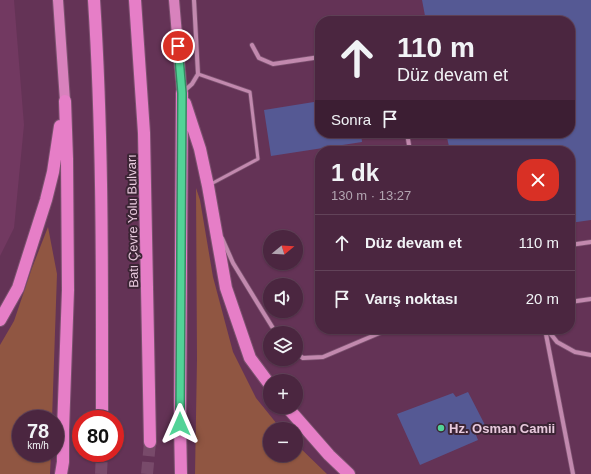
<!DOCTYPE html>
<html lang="tr">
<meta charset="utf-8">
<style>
:root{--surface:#4b2640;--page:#55324b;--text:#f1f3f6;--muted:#b2a5b1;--line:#624359}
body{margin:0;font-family:Arial,sans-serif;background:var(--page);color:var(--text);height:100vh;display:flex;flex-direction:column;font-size:15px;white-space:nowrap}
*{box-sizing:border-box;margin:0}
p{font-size:13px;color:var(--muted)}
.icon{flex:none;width:22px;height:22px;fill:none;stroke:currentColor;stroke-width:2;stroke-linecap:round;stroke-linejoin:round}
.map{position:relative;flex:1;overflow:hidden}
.drawer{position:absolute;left:315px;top:146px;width:260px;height:188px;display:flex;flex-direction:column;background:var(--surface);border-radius:16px;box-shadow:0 1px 3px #0004,0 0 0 1px var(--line)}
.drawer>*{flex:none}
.top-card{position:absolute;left:315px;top:16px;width:260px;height:122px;border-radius:16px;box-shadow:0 1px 3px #0004,0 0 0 1px var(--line);background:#4b2640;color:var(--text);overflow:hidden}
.needle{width:26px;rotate:72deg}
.controls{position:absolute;left:263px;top:230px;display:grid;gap:8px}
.controls a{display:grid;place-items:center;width:40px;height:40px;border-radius:50%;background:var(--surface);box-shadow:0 1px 3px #0004,0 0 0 1px var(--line);font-size:20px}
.speed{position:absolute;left:12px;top:410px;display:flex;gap:8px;font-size:20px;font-weight:700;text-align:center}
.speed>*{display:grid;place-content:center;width:52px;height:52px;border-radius:50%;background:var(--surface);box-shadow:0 1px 3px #0004,0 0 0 1px var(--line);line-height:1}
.speed small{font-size:10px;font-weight:400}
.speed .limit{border:6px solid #d22;background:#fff;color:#111}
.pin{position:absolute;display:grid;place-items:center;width:34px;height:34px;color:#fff;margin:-17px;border:2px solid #fff;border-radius:50%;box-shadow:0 1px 4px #0007}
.me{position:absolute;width:44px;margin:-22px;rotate:0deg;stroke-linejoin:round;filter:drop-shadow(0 0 3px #0008)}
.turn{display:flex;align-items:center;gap:14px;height:84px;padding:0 16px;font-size:18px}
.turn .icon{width:52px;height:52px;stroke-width:2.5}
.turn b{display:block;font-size:28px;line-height:34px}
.then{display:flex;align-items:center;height:38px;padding:0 16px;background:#0003;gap:8px;font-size:15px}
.round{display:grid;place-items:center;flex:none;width:42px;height:42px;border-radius:16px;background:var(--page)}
.headline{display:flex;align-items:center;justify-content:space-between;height:68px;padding:0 16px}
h1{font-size:24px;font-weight:700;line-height:30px}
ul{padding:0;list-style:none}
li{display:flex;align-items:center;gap:12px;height:56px;padding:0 16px;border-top:1px solid var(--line)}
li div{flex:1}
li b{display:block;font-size:15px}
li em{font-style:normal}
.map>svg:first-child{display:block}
.built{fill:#723961}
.green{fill:#905642}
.building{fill:#555994}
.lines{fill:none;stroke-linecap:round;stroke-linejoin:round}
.highway-tunnel{stroke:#784a6a;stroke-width:12;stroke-dasharray:12 6;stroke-linecap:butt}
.lane-casing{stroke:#7b516f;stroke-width:4.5}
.street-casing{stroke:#7b516f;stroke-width:5.5}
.primary-casing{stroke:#7b516f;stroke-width:12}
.highway-casing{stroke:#7b516f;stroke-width:14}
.lane{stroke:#c289ae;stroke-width:3}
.street{stroke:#c289ae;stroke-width:4}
.primary{stroke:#d882bd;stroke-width:10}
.highway{stroke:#e67ec7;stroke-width:12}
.route-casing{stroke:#358962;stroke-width:10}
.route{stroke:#52d397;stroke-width:7}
.poi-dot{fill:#52d397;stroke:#3b2434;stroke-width:1.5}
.labels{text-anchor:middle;stroke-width:4;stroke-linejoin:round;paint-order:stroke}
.street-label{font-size:13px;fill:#e8cadd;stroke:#3b2434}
.poi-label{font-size:13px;font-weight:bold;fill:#e8cadd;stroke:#3b2434;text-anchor:start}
</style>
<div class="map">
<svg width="591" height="474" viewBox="0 0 591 474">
<rect width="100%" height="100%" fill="#643356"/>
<path class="built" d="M0 0H14L24 125 14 228 0 256Z"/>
<path class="green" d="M196 188 200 200 213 277 233 352 256 398 281 429H270V455H296V444L327 474H195L197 359Z
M48 227 57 274 52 419H21V453H51L50 474H0V345L14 321 32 268Z"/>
<path class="building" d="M422 0H591V220L570 223V151H450L446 133H570V21H426Z
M320 101V133H361L362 142 271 156 264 110Z
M468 392 485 425 474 430 478 440 420 465 397 414 453 393 456 397Z"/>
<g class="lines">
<path class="highway-tunnel" d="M101 474 102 453
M147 474 150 442"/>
<defs>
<path id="lane" d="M198 74 250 92 258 159 211 184"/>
<path id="street" d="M252 45 259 58 273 64 320 57
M183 92 192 84 198 74 194 0
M407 133 410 151
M222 238 233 263 263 312 276 333
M570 245 591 242
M570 302 591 299
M545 329 573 474
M547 329 557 342 575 352 591 355
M296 353 303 358 323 357 389 329"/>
<path id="primary" d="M58 0 65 101
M174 0 182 93"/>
<path id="highway" d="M94 0C103 139 102 279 102 419
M135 0 144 133 150 442
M185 103 200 149 208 186 226 288 250 358 270 385
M0 320 18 288 46 200 53 172 60 126
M287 407 329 455 349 474
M61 474 63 462V430L68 290 67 159 65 101
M181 474 180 424 182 93"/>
</defs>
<use href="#lane" class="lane-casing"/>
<use href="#street" class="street-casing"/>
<use href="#primary" class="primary-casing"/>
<use href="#highway" class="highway-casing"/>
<use href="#lane" class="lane"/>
<use href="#street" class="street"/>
<use href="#primary" class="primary"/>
<use href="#highway" class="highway"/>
</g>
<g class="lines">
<defs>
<path id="route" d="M178 46 182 93 180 424"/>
</defs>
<use href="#route" class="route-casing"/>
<use href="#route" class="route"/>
</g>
<circle class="poi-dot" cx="441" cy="428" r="4"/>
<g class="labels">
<g class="street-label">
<text transform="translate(132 221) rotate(-91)" y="5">Batı Çevre Yolu Bulvarı</text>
</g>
<g class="poi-label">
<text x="449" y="433">Hz. Osman Camii</text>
</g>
</g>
</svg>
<div class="controls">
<a><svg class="needle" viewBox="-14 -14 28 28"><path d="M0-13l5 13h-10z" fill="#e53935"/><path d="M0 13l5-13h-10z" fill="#b2a5b1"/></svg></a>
<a><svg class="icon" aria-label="sound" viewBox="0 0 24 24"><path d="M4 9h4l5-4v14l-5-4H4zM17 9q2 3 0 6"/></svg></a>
<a><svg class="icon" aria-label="layers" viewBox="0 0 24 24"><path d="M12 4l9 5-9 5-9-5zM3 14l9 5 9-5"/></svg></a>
<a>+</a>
<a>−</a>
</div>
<div class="speed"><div>78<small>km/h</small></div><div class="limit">80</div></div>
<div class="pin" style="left:178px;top:46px;background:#d93025"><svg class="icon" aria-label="arrive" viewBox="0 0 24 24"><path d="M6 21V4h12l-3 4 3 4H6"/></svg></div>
<svg class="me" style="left:180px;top:424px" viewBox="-20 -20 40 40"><path d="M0-17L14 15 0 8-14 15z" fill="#52d397" stroke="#fff" stroke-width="4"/></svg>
<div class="top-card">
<div class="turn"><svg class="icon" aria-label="ahead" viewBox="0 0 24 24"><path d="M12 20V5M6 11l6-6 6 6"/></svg><div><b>110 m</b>Düz devam et</div></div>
<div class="then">Sonra<svg class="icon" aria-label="arrive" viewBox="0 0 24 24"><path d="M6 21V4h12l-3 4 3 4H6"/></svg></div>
</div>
<section class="drawer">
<div class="headline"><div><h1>1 dk</h1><p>130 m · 13:27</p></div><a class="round" style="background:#d93025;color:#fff"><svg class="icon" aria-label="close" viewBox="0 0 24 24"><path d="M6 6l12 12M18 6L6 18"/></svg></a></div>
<ul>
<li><svg class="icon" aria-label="ahead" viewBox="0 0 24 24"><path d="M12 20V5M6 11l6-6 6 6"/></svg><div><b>Düz devam et</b></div><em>110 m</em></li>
<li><svg class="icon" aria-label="arrive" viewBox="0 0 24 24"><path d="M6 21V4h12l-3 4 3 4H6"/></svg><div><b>Varış noktası</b></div><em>20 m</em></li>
</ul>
</section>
</div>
